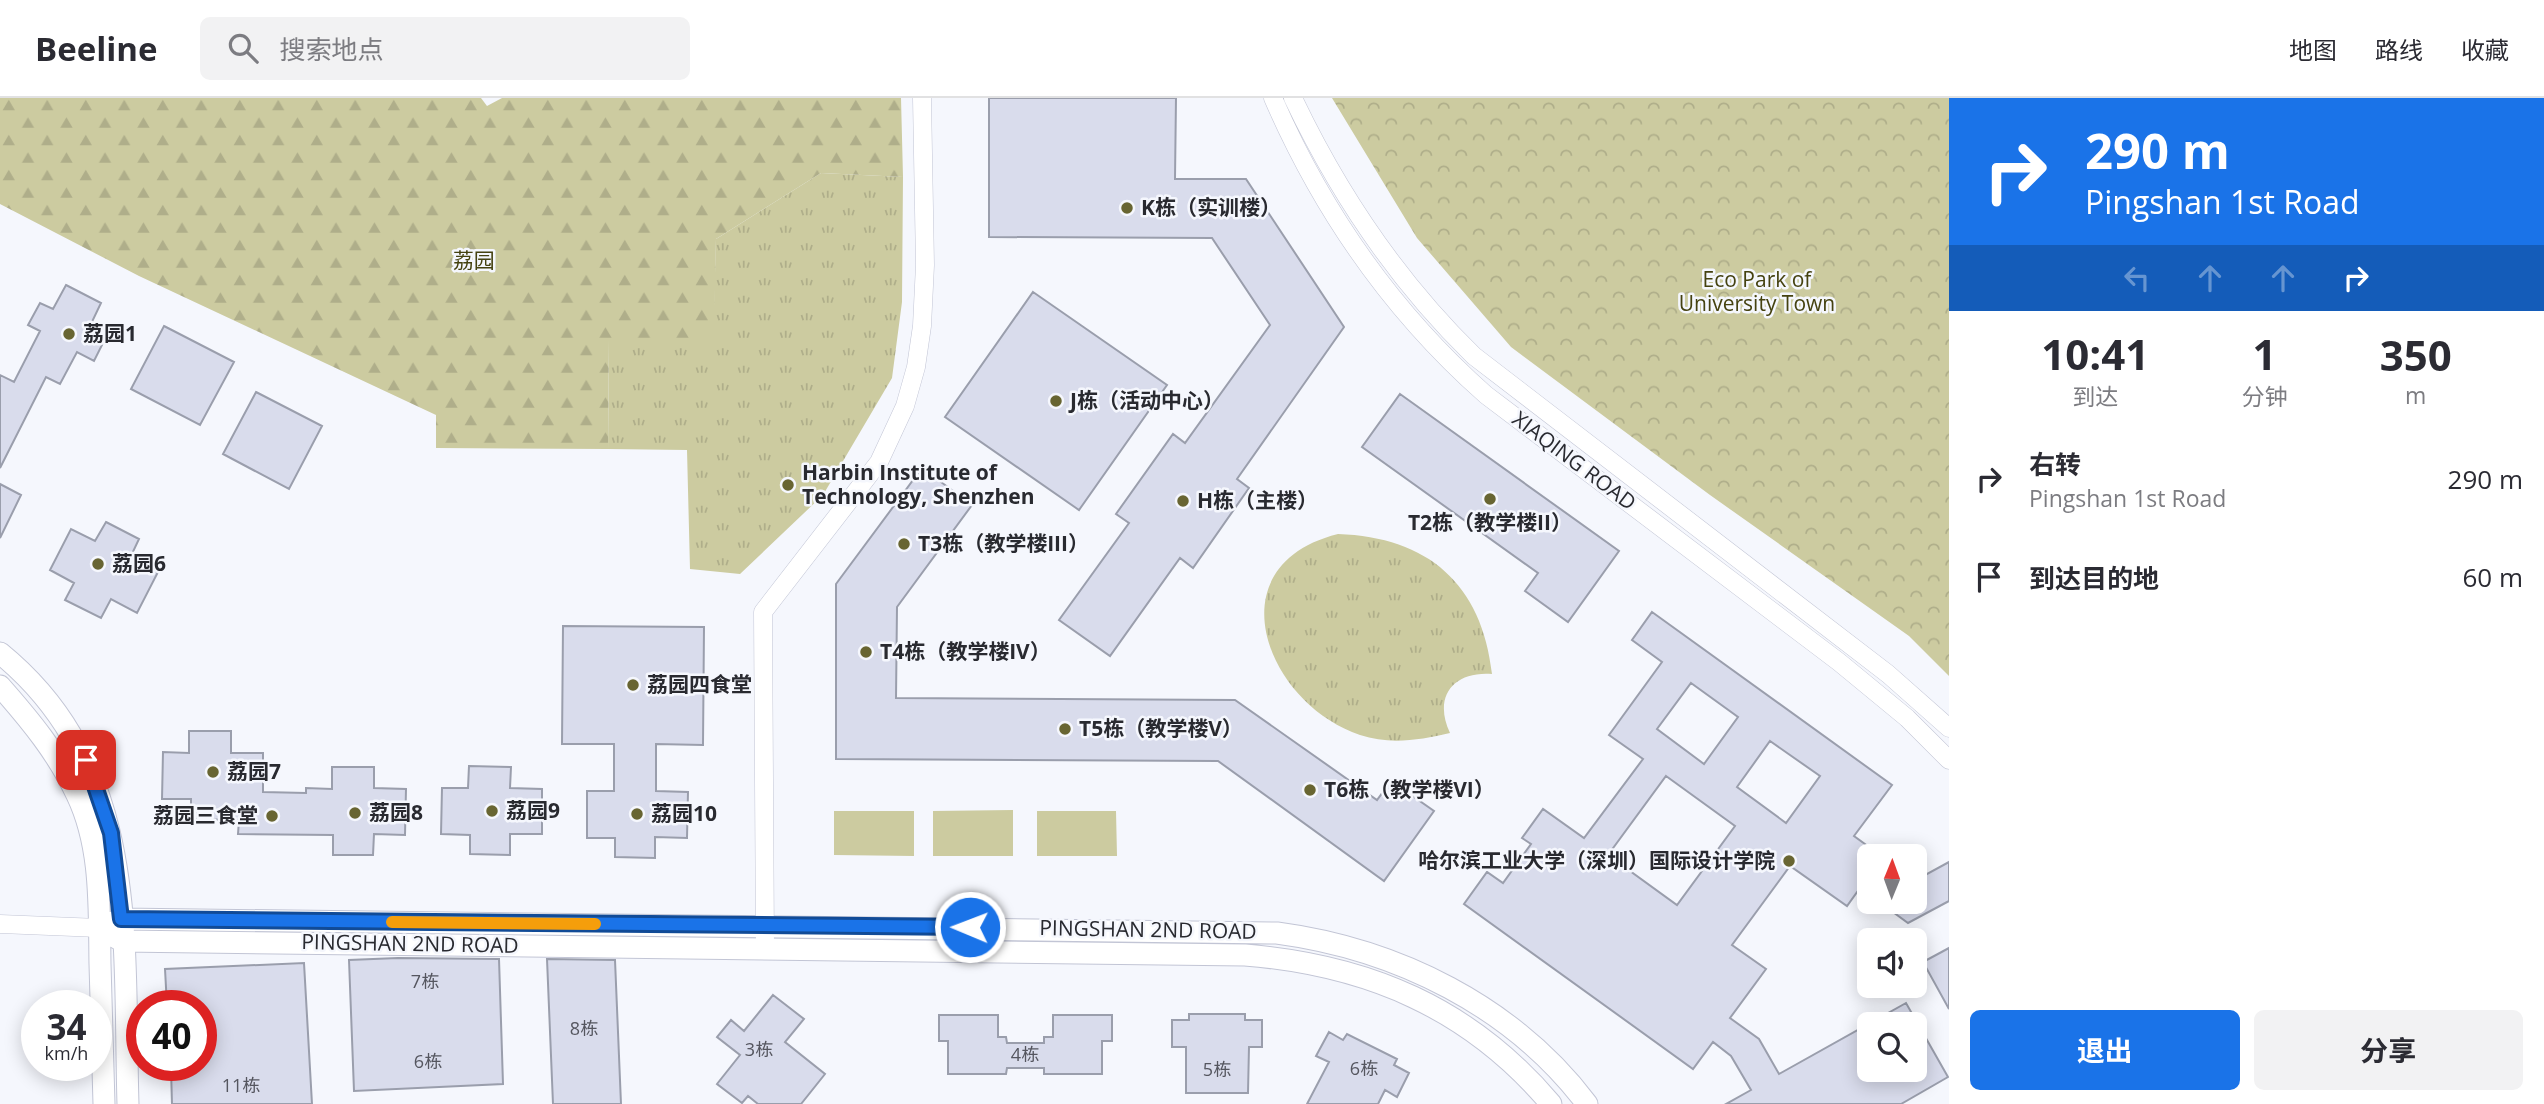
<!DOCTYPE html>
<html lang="zh">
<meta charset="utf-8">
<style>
:root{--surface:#fff;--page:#f2f2f3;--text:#2b2b33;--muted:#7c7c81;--line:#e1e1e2;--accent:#1a73e8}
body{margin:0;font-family:"Open Sans","Noto Sans SC",sans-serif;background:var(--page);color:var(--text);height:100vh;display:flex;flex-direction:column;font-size:26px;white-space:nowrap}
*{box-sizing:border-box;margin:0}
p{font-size:23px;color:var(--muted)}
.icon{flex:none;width:38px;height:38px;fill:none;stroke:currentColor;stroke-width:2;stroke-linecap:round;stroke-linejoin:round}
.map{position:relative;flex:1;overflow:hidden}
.sheet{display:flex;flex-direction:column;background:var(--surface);width:595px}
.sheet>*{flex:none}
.hud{background:#1a73e8;color:#fff;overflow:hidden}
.needle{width:46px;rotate:1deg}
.fabs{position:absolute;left:1857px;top:746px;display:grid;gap:14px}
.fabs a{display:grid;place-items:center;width:70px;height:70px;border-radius:10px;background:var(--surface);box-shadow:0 4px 18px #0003;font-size:35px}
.speed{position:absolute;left:21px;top:892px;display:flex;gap:14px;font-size:35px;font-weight:700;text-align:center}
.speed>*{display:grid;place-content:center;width:91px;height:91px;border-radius:50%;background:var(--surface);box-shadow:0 4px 18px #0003;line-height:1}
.speed small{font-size:18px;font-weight:400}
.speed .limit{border:10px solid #d22;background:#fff;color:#111}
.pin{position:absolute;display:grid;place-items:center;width:60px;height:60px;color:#fff;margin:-30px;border-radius:14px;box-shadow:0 4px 10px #0006}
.me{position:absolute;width:77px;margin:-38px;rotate:271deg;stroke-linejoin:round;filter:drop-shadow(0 0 5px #0008)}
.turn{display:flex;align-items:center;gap:24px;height:147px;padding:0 21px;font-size:32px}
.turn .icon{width:91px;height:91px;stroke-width:2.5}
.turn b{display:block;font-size:49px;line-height:60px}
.lanes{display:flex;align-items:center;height:66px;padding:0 21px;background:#0003;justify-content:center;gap:35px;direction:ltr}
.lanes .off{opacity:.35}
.eta{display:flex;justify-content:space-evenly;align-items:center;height:119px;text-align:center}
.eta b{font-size:42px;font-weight:700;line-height:49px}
.action{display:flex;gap:14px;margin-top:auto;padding:14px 21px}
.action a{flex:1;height:80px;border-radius:10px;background:var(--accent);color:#fff;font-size:28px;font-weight:700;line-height:80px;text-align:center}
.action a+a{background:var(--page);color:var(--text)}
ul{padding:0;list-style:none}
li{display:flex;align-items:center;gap:21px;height:98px;padding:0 21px}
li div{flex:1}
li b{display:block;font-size:26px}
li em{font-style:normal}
header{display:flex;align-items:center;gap:42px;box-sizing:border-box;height:98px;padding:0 35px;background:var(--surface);border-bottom:2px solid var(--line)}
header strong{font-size:33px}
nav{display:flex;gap:38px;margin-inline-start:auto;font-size:24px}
.search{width:490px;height:63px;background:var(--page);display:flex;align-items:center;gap:18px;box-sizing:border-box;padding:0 24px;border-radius:10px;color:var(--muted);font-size:26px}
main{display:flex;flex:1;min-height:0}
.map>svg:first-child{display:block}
.grass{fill:url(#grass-tufts)}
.forest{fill:url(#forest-firs)}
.park{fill:url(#park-crowns)}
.pitch{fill:#cccba0}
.building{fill:#d9dcec;stroke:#9a9eac;stroke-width:2;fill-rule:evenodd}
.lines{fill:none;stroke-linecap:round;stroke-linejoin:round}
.minor-casing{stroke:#c2c5d5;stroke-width:19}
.tertiary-casing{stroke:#c2c5d5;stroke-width:23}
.minor{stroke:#fff;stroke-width:18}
.tertiary{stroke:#fff;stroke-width:21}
.route-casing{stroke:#114b97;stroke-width:18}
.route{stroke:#1a73e8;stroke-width:12}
.slow{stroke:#f59e0b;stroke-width:12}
.poi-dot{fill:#686532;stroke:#f5f7fd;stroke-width:2.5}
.labels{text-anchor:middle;stroke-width:5;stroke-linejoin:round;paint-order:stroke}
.number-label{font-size:18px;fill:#55565f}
.poi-label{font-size:21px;font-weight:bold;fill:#292a30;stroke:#f5f7fd;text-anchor:start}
.park-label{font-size:21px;fill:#454210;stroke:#f5f7fd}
.street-label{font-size:21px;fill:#292a30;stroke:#f5f7fd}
</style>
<header>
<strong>Beeline</strong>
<div class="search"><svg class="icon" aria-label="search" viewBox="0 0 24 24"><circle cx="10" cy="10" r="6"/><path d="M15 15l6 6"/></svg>搜索地点</div>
<nav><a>地图</a><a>路线</a><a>收藏</a></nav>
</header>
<main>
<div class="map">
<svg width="1949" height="1006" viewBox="0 0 1949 1006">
<defs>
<pattern id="grass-tufts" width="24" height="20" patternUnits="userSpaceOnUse" patternTransform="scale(1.75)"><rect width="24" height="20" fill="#cccba0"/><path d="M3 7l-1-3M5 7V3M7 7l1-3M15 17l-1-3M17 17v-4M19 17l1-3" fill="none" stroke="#afae8a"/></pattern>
<pattern id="forest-firs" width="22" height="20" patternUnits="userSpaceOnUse" patternTransform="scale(1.75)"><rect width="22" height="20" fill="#cccba0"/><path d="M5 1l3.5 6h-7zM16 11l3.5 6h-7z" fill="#afae8a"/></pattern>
<pattern id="park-crowns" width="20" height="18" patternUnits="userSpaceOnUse" patternTransform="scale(1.75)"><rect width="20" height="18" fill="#cccba0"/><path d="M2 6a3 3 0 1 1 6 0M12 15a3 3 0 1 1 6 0" fill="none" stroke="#afae8a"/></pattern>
</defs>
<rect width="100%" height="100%" fill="#f5f7fd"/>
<path class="grass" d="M821 75 903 79 902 204 892 280 823 397 740 476 690 471 687 352 608 351 609 242H713L716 141Z
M1338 436C1428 439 1482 486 1492 576 1453 573 1433 599 1450 635 1420 642 1390 647 1360 637 1265 605 1213 467 1338 436Z"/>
<path class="forest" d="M0 0H481L487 8 502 0H901L903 79 821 75 716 141 714 242H609L608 351 436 350V317L139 178 0 106Z"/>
<path class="park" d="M1332 0H1949V578L1909 538 1710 397 1511 249 1417 140Z"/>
<path class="pitch" d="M1013 712V758H933V713Z
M834 713H914V758L834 757Z
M1037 713H1116L1117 758H1037Z"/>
<path class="building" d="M989 0H1176L1175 81H1246L1344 229 1237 381 1249 390 1193 470 1180 460 1110 558 1059 522 1129 425 1116 416 1173 336 1185 345 1270 227 1212 140 989 139Z
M66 187 101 205 89 230 106 239 94 263 77 254 60 286 46 279 0 370V277L14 284 40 233 28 227 40 205 53 211Z
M1033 194 1167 287 1079 412 945 319Z
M164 228 234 264 200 327 131 291Z
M256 294 322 328 289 391 223 356Z
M1400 296 1619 453 1568 524 1525 493 1538 475 1362 349Z
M922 370 972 407 897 509 896 600 1235 602 1377 702 1391 683 1434 713 1384 783 1218 663 836 661V486Z
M0 386 21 397 0 440Z
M106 424 139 441 130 460 158 474 137 515 111 501 101 520 65 502 74 485 50 472 71 431 95 443Z
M1652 514 1892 687 1854 738 1869 749V797L1860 790 1847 808 1790 768 1732 847 1766 871 1730 920 1759 941 1779 976 1906 905 1948 979 1901 1006H1726L1751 992 1731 958 1713 944 1693 971 1464 806 1487 774 1503 785 1531 746 1522 740 1543 711 1584 740 1643 661 1609 637 1662 564 1632 542ZM1691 585 1738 619 1704 666 1657 631ZM1770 643 1820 678 1786 725 1737 689ZM1666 678 1735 728 1677 807 1608 757ZM1869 926H1914V971H1869Z
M563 528 704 529 703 647 656 646V693L688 694 687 740 655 739V760L615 759V740H587V693H614V646H562Z
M189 633H231V655H263V694L306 695V690L332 691V669H374V690L406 691 405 737 374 736 373 757H333V737L238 736 239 722 191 721V701H162L163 654 189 655Z
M469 668 511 669 510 690 542 691V736H510V757L470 756V737L441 736 442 690H468Z
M1949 764V803L1908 825 1878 803H1914V783Z
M1949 850V911L1923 864Z
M398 860 499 861 503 986 354 993 349 862Z
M547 861 615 862 621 1006H553Z
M304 865 312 1006H172L171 971 201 970V908H167L165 871Z
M773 897 804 921 785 944 825 976 801 1006H758L748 998 742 1005 717 986 740 957 717 939 731 922 744 933Z
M1189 916H1245V922H1262V949H1249L1248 995H1186V949H1172V922H1189Z
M939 917H998V939H1006L1007 945H1044V939H1053V917H1112V943H1102V976H1044V970H1007L1006 976H948V943H939Z
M1329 934 1343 942 1347 936 1397 961 1394 967 1409 975 1397 999 1385 992 1378 1006H1307L1329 964 1316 958Z"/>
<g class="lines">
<defs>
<path id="minor" d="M1273 0C1323 115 1392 214 1486 297L1839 564 1907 620 1949 662
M1293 0C1339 97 1397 183 1474 258L1888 576 1949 630
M0 826 99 830
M765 851 763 514 879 364 905 308 916 269 922 228 925 167 922 0"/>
<path id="tertiary" d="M0 555C141 670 123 842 128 1006
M0 588C30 622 58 656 77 697 102 749 99 810 100 866 101 913 103 959 104 1006
M99 830 121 821 1277 835C1397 851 1513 908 1587 1006
M99 830 122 843 1245 857C1368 867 1470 910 1551 1006"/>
</defs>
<use href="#minor" class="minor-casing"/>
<use href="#tertiary" class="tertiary-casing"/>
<use href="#minor" class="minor"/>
<use href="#tertiary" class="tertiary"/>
</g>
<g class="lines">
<defs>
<path id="route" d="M86 662 111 735 121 821 970 829"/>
</defs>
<use href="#route" class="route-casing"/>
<use href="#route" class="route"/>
<path class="slow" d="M392 824 595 826"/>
</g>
<g class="poi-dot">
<circle cx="1127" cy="110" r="7"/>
<circle cx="69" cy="236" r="7"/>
<circle cx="1056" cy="303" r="7"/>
<circle cx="788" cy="387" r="7"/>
<circle cx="1490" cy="401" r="7"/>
<circle cx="1183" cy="403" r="7"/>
<circle cx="904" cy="446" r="7"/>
<circle cx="98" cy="466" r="7"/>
<circle cx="866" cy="554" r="7"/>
<circle cx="633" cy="587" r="7"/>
<circle cx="1065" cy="631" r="7"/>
<circle cx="213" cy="674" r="7"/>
<circle cx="1310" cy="692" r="7"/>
<circle cx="492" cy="713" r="7"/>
<circle cx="355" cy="715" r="7"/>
<circle cx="637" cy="716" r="7"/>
<circle cx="272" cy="718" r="7"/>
<circle cx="1789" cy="763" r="7"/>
</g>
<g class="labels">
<g class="number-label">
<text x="425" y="890">7栋</text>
<text x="584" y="937">8栋</text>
<text x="759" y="958">3栋</text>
<text x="1025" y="963">4栋</text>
<text x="428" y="970">6栋</text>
<text x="1364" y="977">6栋</text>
<text x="1217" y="978">5栋</text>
<text x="241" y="994">11栋</text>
</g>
<g class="poi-label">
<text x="1141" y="117">K栋（实训楼）</text>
<text x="83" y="243">荔园1</text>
<text x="1070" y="310">J栋（活动中心）</text>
<text x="802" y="382">Harbin Institute of<tspan x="802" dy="24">Technology, Shenzhen</tspan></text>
<text x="1197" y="410">H栋（主楼）</text>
<text x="1490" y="432" text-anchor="middle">T2栋（教学楼II）</text>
<text x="918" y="453">T3栋（教学楼III）</text>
<text x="112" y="473">荔园6</text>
<text x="880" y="561">T4栋（教学楼IV）</text>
<text x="647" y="594">荔园四食堂</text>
<text x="1079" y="638">T5栋（教学楼V）</text>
<text x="227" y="681">荔园7</text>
<text x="1324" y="699">T6栋（教学楼VI）</text>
<text x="506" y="720">荔园9</text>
<text x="369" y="722">荔园8</text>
<text x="651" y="723">荔园10</text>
<text x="258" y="725" text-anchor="end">荔园三食堂</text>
<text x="1775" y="770" text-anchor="end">哈尔滨工业大学（深圳）国际设计学院</text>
</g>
<g class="park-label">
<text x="474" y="170">荔园</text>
<text x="1757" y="189">Eco Park of<tspan x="1757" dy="24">University Town</tspan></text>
</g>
<g class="street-label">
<text transform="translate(1574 363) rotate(37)" y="7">XIAQING ROAD</text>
<text transform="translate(1148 832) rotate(1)" y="7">PINGSHAN 2ND ROAD</text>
<text transform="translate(410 846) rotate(1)" y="7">PINGSHAN 2ND ROAD</text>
</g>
</g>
</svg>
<div class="fabs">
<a><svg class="needle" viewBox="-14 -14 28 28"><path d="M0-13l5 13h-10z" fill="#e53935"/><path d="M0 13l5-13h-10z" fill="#7c7c81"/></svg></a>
<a><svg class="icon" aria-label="sound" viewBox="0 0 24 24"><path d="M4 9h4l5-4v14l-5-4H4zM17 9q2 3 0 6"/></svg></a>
<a><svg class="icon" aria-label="search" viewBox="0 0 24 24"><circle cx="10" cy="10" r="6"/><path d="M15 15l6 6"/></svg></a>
</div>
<div class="speed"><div>34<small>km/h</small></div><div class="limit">40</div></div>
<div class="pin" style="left:86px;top:662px;background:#d93025"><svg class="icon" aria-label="arrive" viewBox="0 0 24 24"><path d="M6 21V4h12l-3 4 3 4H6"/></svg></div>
<svg class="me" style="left:970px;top:829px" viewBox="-20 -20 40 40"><circle r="17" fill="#1a73e8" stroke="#fff" stroke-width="3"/><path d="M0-11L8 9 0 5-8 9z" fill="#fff"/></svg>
</div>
<section class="sheet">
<div class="hud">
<div class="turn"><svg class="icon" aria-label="right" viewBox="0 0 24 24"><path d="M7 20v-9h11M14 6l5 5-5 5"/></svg><div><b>290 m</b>Pingshan 1st Road</div></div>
<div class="lanes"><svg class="icon off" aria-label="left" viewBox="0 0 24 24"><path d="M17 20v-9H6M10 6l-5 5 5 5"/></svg><svg class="icon off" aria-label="ahead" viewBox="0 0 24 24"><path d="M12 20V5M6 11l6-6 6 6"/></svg><svg class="icon off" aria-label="ahead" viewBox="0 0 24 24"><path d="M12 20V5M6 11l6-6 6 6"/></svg><svg class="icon" aria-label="right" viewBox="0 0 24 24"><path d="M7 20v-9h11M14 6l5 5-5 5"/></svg></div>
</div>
<div class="eta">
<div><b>10:41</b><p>到达</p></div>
<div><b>1</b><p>分钟</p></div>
<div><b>350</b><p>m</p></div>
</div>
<ul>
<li><svg class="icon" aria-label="right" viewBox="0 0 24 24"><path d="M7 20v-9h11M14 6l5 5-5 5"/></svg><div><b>右转</b><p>Pingshan 1st Road</p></div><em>290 m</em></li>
<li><svg class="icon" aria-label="arrive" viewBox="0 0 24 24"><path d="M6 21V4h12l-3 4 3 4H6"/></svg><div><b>到达目的地</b></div><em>60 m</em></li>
</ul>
<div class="action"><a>退出</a><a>分享</a></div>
</section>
</main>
